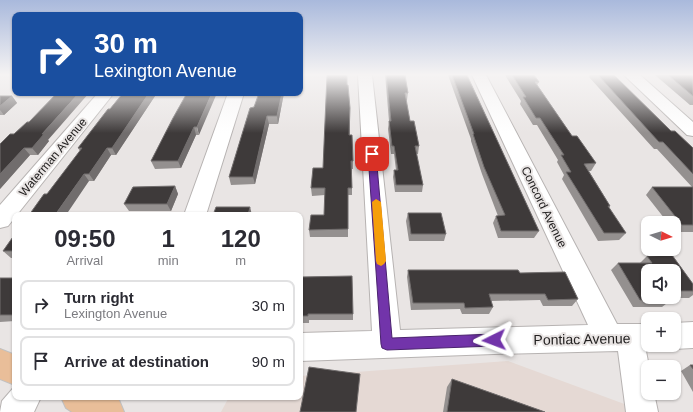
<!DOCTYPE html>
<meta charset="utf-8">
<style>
:root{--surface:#fff;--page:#f7f7f7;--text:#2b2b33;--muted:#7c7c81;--line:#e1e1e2}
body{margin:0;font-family:Arial,sans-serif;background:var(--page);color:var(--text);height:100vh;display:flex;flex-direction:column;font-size:15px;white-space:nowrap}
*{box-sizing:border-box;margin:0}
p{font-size:13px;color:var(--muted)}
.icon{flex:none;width:22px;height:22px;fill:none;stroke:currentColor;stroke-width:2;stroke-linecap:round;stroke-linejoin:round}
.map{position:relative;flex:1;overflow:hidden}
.side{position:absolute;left:12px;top:212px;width:291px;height:188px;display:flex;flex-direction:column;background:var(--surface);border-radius:8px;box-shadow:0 1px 3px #0004}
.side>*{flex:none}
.top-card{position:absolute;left:12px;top:12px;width:291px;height:84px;border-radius:8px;box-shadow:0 1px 3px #0004;background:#1a4fa0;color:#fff;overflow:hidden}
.needle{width:26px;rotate:95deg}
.fabs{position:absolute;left:641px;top:216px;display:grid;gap:8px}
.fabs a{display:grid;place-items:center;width:40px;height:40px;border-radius:8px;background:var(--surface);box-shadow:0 1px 3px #0004;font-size:20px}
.pin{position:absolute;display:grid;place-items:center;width:34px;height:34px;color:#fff;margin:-17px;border-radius:8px;box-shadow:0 2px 6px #0006}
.me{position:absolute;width:44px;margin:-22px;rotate:267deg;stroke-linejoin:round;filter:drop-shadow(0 0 3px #0008)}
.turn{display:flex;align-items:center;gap:14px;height:84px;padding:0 16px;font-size:18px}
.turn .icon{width:52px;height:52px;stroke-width:2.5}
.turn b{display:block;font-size:28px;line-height:34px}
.eta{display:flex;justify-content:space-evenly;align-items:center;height:68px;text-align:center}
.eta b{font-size:24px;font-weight:700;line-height:28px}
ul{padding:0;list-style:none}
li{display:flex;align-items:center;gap:12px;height:50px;margin:0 8px 6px;padding:0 8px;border:2px solid var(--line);border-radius:8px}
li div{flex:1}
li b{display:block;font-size:15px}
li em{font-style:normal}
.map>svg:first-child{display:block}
.built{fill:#e5d9d4}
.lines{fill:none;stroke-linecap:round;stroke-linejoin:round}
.minor-casing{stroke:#b7b3b2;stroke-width:2}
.major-casing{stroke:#c1c1c1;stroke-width:2}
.minor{fill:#fff;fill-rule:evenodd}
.major{fill:#e9be99;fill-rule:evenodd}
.wall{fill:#94908f;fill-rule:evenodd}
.shaded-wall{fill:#716d6d}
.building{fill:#3e3a3a;stroke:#716d6d}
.route{fill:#7234aa;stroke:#4a226e}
.slow{fill:#f59e0b}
.labels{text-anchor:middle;stroke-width:4;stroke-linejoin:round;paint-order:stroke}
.street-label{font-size:12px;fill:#232121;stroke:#e9e5e4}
.near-street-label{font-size:14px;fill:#232121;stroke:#e9e5e4}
</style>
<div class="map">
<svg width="693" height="412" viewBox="0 0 693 412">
<rect width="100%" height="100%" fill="#e9e5e4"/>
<path class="built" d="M508 361 646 412H221L229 397H300V376Z"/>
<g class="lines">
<defs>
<path id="minor" d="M358 75H372L400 330 588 325 472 75H486L617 324H648V345H658L646 351 649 367H648V393H654L658 412H626L618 351 494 354 300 361V333L372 331Z
M624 75H640L693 122V136L687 135Z
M98 93H114L8 226 0 228V205Z
M228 93H244L206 215H184Z
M693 322V348L674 349 664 345H674V323Z
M15 386V397H41L34 412H0L2 401Z"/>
<path id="major" d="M0 349 15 355V385L0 379Z
M61 397H112L119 400 124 412H72L66 408Z"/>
</defs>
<use href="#minor" class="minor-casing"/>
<use href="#major" class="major-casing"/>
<use href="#minor" class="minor"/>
<use href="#major" class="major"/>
</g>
<path class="wall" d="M385 75H405L408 93 407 100H406L410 121 419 146 418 154H416L423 185 422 192H395L393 177 394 170H396L394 154H391L388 129 389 121Z
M448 75H467L539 231 534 238H498L493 223 496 216H498L482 174 471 141V139Z
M505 75H534L539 82 537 85 572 136 596 163 591 171H589L610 206 609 208 626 233 619 240 598 241 562 179 564 175 557 162 558 160 537 125H533L520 104 521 101Z
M590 75H614L671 131 693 148V232H675L674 231V223H668L646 195 652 187H692L657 149H654L589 77Z
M655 75H693V105H690Z
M347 85 350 135 353 161V169H352V195H348V237H310L309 230 324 215 325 195 312 196 311 188 323 168Z
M123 93H157L116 155H111L94 181H89L47 194 80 151 78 148Z
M187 93 199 135H196L181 168 155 169 151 161Z
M284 93 278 124H269L255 184 231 185 229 177 254 107Z
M0 96H12L17 103 4 115H0Z
M14 134 48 140 49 141 38 155H30L0 189Z
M175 186 178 194 171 211H129L124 204Z
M408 213 446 234 444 241H409L406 221Z
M15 234V258H11L3 251Z
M672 255 693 284V295L689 298H669L671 300 662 307H633L611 270 618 263H640L647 256ZM648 271H674V297H648Z
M408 270 520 273 578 299 572 306H543L540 300 491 301 493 307 489 314H462L460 309 411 310 407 277Z
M300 277 353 314V320H309V323H300Z
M0 278H15V321L0 322Z
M690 365H693V392L681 371Z
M452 379 545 412H443L447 387Z"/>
<path class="shaded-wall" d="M79 93H89L48 140 49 141 38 155 32 148 42 134Z
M149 93H157L116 155 112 148Z
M212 93H217L199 135 197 127Z
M282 93H284L278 124 277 116Z
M12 96 17 103 4 115 0 110V106Z
M267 116 269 124 255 184 253 177Z
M194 127 196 135 181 168 178 161Z
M24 148 30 155 0 189V174Z
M107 148 111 155 94 181 89 174Z
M84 174 89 181 66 215H55Z
M175 186 178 194 171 211 167 204Z
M250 207 252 215H248Z"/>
<path class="building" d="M327 75H347V85H348L350 108 349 135H352L353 161H351L352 188H348V229L309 230 311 215H324L325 188H311L313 168H323Z
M386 75H405L408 93H405L410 121H414L419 146H415L423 185H396L394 170H398L394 146H392L389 121H391Z
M452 75H467L539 231H501L496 216 505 215 484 167 473 134H474Z
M512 75H534L539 82H535L572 136H577L596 163 584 164 610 206H608L626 233H604L566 172H571L561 155H564L540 118H536L523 97H526Z
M598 75H614L671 131H675L693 148V174L663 142H659Z
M668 75H693V96Z
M57 93H79L42 134H44L32 148H24L0 174V144L10 134H14L27 122H29Z
M123 93H149L112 148H107L89 174H84L55 215H29L44 194H47L82 148H78L108 109H110Z
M187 93H212L197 127H194L178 161H151L173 118Z
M259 93H282L277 116H267L253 177H229L250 108 254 107Z
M0 96H12L0 106Z
M175 186 167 204H124L133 187Z
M652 187H693V225H682Z
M216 207H250L248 215H213Z
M408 213H441L446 234H411Z
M15 234V251H3Z
M672 255 693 284V291H674V271H648V297H669L671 300H640L618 263H652L647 256Z
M408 270H518L520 273 565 272 578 299 548 300 545 294H489L493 307 465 308 464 303H413Z
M352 276 353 314H308V316H300V277Z
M0 278H15V315H0Z
M690 365H693V369Z
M309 367 360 374 356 412H300Z
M452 379 545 412H447Z"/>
<linearGradient id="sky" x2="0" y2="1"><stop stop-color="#a9b9dc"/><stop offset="0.56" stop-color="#f5f3f3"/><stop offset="1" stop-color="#f5f3f3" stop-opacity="0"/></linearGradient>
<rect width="693" height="133" fill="url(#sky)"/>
<path class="route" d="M372 151 376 154 392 338 494 334 498 336 500 340 498 344 494 346 387 350 382 348 381 344 368 154Z"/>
<path class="slow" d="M376 199 381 202 386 261 384 264 381 266 377 264 376 261 372 202Z"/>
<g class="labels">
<g class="street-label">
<text transform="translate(53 157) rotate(-50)" y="4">Waterman Avenue</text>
<text transform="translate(544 207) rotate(64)" y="4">Concord Avenue</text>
</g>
<g class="near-street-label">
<text transform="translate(582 339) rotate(-1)" y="5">Pontiac Avenue</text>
</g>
</g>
</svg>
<div class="fabs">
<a><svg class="needle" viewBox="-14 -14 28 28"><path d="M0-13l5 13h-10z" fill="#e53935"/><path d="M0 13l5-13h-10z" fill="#7c7c81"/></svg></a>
<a><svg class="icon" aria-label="sound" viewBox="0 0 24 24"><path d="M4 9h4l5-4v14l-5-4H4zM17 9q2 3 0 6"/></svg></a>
<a>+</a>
<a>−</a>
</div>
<div class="pin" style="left:372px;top:154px;background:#d93025"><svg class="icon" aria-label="arrive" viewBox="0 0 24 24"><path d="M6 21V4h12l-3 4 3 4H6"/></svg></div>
<svg class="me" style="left:494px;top:340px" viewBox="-20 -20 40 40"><path d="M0-17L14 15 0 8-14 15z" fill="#7234aa" stroke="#fff" stroke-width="4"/></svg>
<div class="top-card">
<div class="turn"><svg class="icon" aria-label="right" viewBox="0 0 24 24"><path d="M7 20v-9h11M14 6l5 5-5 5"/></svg><div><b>30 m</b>Lexington Avenue</div></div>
</div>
<section class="side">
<div class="eta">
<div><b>09:50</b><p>Arrival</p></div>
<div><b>1</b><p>min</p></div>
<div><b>120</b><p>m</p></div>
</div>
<ul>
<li><svg class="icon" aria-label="right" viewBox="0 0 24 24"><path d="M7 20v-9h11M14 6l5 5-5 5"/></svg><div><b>Turn right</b><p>Lexington Avenue</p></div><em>30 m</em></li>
<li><svg class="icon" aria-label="arrive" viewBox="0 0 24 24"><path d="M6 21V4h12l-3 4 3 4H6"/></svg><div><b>Arrive at destination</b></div><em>90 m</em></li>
</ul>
</section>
</div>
